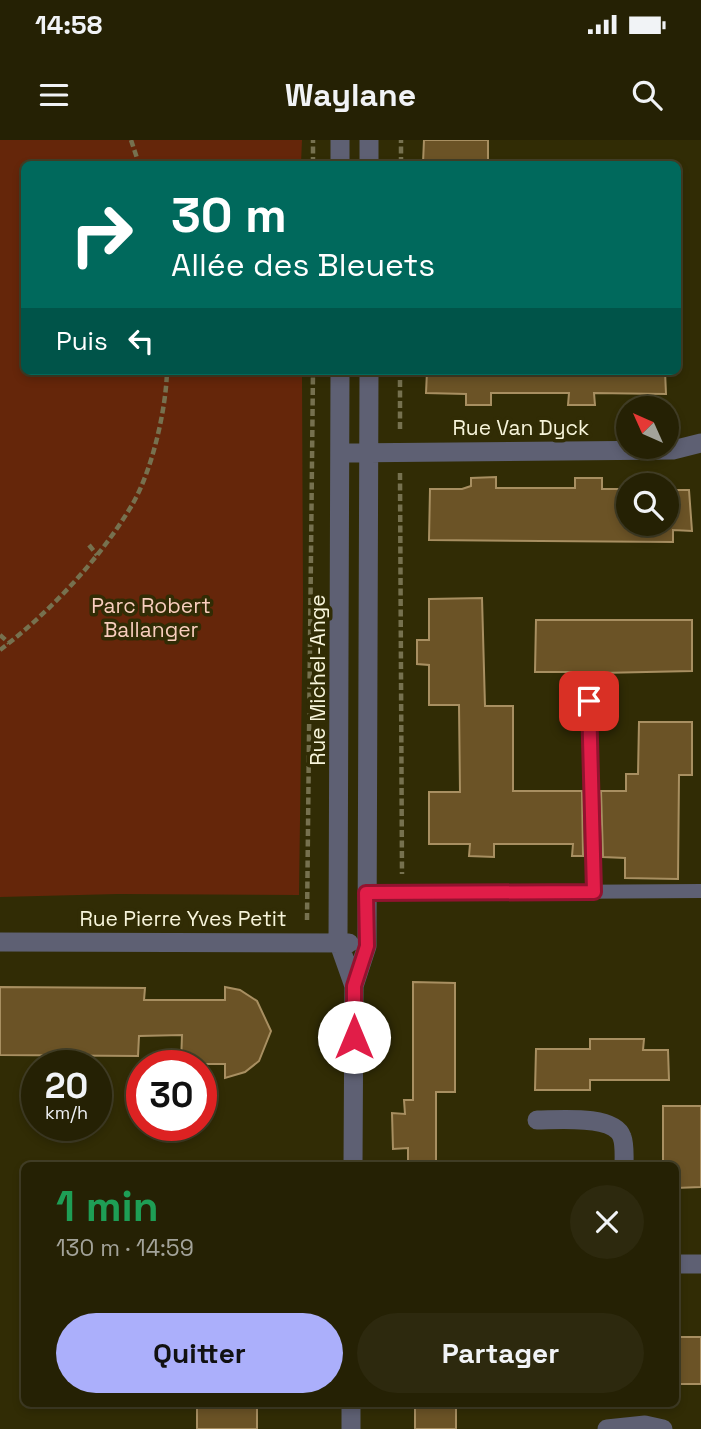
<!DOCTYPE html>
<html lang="fr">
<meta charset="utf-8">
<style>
:root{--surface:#252104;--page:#2d290e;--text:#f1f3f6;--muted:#a3a39a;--line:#423e26;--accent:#abaffb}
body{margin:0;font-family:"Space Grotesk",sans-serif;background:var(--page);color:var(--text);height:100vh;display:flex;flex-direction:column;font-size:26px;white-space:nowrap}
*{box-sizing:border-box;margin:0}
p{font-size:23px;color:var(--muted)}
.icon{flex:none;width:38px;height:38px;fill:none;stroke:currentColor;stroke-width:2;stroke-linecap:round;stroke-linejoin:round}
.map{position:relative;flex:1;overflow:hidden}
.panel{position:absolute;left:21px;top:1022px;width:658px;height:245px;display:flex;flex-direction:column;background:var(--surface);border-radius:10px;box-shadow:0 4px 10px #0003,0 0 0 2px var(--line)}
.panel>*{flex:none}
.hud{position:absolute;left:21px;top:21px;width:660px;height:214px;border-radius:10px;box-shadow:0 4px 10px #0003,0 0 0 2px var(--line);background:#00695c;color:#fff;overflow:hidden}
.needle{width:46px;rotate:315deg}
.tools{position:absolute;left:616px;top:256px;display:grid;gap:14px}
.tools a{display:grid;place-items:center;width:63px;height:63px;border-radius:50%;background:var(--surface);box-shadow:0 4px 10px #0003,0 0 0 2px var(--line);font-size:35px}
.speed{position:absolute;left:21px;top:910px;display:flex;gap:14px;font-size:35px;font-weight:700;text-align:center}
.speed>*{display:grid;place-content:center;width:91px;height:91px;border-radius:50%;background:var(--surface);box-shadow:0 4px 10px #0003,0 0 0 2px var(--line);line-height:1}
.speed small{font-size:18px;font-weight:400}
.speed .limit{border:10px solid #d22;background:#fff;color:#111}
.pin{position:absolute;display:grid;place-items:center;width:60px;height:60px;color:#fff;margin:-30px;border-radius:14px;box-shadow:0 4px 10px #0006}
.me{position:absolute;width:77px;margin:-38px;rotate:0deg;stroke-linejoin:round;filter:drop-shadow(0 0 5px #0008)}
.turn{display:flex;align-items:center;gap:24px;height:147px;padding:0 35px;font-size:32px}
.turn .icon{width:91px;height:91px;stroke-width:2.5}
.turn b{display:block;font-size:49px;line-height:60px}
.then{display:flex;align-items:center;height:66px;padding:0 35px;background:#0003;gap:14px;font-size:26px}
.round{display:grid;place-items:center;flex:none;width:74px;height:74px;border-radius:37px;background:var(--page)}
.headline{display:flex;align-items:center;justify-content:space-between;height:119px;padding:0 35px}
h1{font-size:42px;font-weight:700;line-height:52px;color:#1e9e55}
.button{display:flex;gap:14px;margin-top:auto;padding:14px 35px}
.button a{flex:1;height:80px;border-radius:42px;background:var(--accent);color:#111;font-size:28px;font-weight:700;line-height:80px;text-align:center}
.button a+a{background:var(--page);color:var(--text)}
.status{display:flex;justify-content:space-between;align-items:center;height:49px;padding:0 35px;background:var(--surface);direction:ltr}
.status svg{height:19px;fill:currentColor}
header{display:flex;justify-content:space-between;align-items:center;height:91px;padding:0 35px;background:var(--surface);font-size:32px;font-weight:700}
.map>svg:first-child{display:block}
.green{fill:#65260a}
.building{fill:#6b5326;stroke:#a88f61;stroke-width:2}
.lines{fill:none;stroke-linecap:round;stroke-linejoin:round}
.path{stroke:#76714f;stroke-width:4.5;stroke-dasharray:7 3.5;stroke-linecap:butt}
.service{stroke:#5e6073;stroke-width:14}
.minor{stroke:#5e6073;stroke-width:19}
.route-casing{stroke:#92132f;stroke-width:18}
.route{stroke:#e11d48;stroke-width:12}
.labels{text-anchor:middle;stroke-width:7;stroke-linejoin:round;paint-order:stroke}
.street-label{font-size:21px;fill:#f7f4da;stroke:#312c05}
.park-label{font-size:21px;fill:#f9cebe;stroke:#312c05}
</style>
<div class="status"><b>14:58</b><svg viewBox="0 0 49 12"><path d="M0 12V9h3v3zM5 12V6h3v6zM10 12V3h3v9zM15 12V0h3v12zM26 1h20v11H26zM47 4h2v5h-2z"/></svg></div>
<header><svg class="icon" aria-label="menu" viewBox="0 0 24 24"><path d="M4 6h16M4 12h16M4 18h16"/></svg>Waylane<svg class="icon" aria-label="search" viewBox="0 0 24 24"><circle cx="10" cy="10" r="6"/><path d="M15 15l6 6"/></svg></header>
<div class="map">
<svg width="701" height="1289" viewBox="0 0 701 1289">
<rect width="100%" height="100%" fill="#312c05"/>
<path class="green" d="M0 0H302L301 24H24V231H302L303 460 299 755 118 754 0 757Z"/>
<path class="building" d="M424 0H488V24L423 23Z
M427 231H665L666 254 594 253 595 265H568L569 253H491V265H466V254L426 253Z
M496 337V348H575V338H602V349H628V383H667V350H689L692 391 673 390V402L429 400 430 349H462L471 346V338Z
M482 458 485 566H513V651H582L583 716H572L573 704H494V717L469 716 470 704H429V652H460L459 565H429V525L417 524V500H429V459Z
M536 480H692V531L600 533 601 544H575V532H535Z
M639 582H692V635H679L678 739 625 738V718L603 717 601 651H626V634H638Z
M413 842 455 843V952H436V1026H408V1008L393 1009 392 973 405 974 404 960H413Z
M0 847 145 848 144 860H225V847L240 850 257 861 271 891 259 921 245 932 225 938V924H181L182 895 139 896 138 916 0 915Z
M590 899H644L643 910H668L669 940H590V950H535L536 909H590Z
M663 966H701V1047L676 1048V1026H663Z
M676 1197H701V1244H676Z
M197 1264H257V1289H197Z
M415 1264H456V1289H415Z"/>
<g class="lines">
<path class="path" d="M131 0 139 24
M313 24V0
M401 24V0
M400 289V231
M400 333 402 734
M89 405 97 415
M0 495 9 503
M0 510C50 472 100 419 132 365 152 331 166 270 167 231
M307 780 313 231"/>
<path class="service" d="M589 561 594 752
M366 753 701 751"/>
<path class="minor" d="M340 24V0
M369 24V0
M340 231 338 801 354 846
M341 313 673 310 701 303
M0 802 349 803
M537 980C557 980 614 974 622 997 625 1005 624 1017 624 1026
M353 1026 354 846 367 806 369 231
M676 1124H701
M351 1289V1264
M607 1289 645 1285 663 1289"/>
</g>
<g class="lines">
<defs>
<path id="route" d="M354 897V846L367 806 366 753 594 752 589 561"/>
</defs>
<use href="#route" class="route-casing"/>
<use href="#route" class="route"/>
</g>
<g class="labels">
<g class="street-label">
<text x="521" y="295">Rue Van Dyck</text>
<text transform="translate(318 540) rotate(-90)" y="7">Rue Michel-Ange</text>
<text x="183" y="786">Rue Pierre Yves Petit</text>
</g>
<g class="park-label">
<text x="151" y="473">Parc Robert<tspan x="151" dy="24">Ballanger</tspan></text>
</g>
</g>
</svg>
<div class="tools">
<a><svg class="needle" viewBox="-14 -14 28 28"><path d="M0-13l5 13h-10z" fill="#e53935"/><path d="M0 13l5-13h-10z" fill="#a3a39a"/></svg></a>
<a><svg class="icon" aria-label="search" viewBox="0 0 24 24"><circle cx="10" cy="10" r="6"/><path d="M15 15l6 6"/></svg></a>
</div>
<div class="speed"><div>20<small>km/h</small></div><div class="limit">30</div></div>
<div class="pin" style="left:589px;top:561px;background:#d93025"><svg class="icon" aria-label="arrive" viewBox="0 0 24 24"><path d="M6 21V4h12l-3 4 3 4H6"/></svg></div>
<svg class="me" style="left:354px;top:897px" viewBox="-20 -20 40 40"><circle r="19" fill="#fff"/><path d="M0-13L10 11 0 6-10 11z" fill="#e11d48"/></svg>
<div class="hud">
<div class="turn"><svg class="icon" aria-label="right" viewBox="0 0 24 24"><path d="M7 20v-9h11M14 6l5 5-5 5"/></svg><div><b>30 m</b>Allée des Bleuets</div></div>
<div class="then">Puis<svg class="icon" aria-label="left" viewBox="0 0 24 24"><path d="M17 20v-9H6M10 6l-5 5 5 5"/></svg></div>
</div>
<section class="panel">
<div class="headline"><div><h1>1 min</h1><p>130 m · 14:59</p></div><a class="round"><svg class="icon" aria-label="close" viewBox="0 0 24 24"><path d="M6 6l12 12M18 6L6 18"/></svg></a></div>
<div class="button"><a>Quitter</a><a>Partager</a></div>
</section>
</div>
